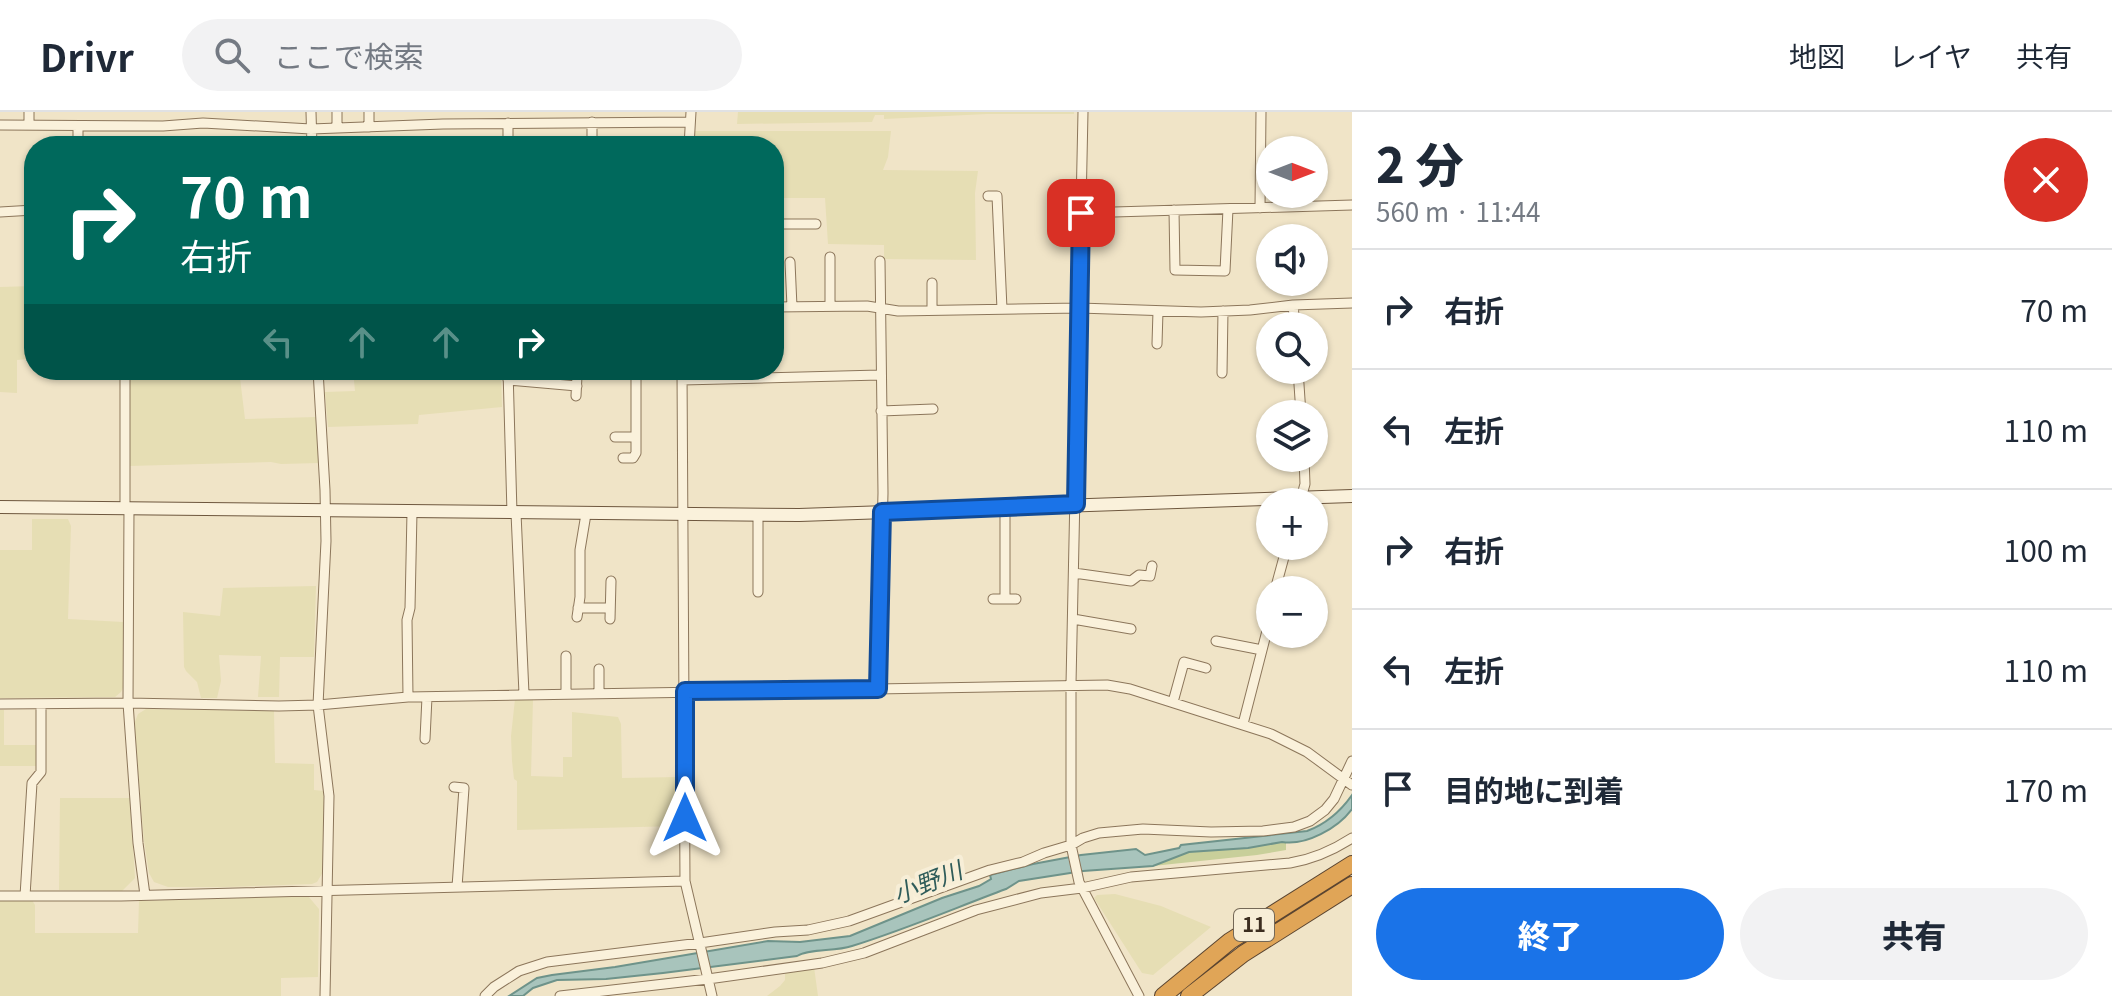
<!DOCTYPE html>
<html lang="ja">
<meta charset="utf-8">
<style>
:root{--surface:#fff;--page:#f2f2f3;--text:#1f2937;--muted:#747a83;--line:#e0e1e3;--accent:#1a73e8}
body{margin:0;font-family:Georgia,"Noto Sans JP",serif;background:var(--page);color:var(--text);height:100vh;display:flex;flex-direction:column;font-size:30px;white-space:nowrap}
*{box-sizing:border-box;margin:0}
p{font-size:26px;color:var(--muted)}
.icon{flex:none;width:44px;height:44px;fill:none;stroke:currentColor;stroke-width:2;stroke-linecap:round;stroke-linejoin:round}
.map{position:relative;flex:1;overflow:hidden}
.panel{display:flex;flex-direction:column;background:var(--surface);width:760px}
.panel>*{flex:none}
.top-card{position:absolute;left:24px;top:24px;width:760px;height:244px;border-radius:32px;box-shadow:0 2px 6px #0004;background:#00695c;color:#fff;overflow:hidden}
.needle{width:52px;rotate:90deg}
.fabs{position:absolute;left:1256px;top:24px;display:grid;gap:16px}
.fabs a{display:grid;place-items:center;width:72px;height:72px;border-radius:50%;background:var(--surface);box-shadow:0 2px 6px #0004;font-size:40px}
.pin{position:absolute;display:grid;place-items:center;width:68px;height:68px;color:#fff;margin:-34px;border-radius:16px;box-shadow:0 4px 12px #0006}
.me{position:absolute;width:88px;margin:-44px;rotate:0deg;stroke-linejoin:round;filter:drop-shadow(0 0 6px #0008)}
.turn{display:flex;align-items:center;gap:28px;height:168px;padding:0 24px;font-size:36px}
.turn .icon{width:104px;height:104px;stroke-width:2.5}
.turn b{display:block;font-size:56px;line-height:68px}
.lanes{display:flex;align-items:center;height:76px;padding:0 24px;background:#0003;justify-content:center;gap:40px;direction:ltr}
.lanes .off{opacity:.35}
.round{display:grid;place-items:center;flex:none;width:84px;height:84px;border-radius:42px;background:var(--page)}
.overview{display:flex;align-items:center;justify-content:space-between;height:136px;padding:0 24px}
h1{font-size:48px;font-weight:800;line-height:60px}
.action{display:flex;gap:16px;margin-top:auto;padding:16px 24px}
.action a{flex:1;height:92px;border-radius:48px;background:var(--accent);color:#fff;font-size:32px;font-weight:800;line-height:92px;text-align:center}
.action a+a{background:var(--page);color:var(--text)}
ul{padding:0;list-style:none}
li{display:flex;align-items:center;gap:24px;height:120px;padding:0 24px;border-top:2px solid var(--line)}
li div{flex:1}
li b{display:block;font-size:30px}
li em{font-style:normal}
header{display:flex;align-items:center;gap:48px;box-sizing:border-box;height:112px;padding:0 40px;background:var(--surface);border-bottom:2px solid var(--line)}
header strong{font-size:38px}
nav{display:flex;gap:44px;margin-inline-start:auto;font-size:28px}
.search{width:560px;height:72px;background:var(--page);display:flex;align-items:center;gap:20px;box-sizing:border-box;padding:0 28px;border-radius:44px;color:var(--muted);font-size:30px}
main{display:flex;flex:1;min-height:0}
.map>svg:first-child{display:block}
.farmland{fill:#e6deb4}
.green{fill:#c8cf9a}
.water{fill:#a8c4bc;stroke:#6e938a;stroke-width:2}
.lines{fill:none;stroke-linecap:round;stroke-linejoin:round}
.street-casing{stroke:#8c765b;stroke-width:11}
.secondary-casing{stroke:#6e573e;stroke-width:14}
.highway-casing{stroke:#5a4430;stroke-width:18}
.street{stroke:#faf1db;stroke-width:9}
.secondary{stroke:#faf1db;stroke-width:12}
.highway{stroke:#e0a557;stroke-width:16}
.route-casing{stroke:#114b97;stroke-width:20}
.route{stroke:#1a73e8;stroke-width:14}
.labels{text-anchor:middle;stroke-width:8;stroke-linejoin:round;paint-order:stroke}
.shield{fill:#f7eed7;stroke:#746857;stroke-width:2}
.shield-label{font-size:20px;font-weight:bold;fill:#3c2e20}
.water-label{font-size:24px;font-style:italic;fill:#2f5c5a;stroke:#f7eed7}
</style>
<header>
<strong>Drivr</strong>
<div class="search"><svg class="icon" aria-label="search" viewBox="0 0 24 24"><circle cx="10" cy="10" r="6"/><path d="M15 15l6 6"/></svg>ここで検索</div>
<nav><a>地図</a><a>レイヤ</a><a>共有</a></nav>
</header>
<main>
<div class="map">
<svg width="1352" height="884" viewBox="0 0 1352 884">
<rect width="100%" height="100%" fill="#f0e4c7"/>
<path class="farmland" d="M738 0H1074V2H987L884 7V3H875L872 10 737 12Z
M695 19H891L888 45 883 58 978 59 975 81 976 148 884 147V133L828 132 825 86H774V34H695Z
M34 174V206H27V247L17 248V281L0 280V175Z
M130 258H239L245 307 316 305 319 351 281 352 271 350 129 354Z
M353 258H501L502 295 419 303 418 312 328 315 325 280 355 279Z
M32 407H68L71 414 68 507 123 510V576L121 580 115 585 0 586V438H32Z
M316 474 314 545H280L279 585H258L261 544 219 543 221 569 217 586H201L197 570 186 559 184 555 183 500 220 504 223 476Z
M515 587H533L531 664 563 665V645H572V600L618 605 621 612 622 666 679 665V714L517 718V669L514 667 512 649 511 624Z
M146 597 274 599 275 651 314 652V678L324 679 323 760 317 770 312 772 226 775H168L154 770 149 761 144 729 134 612 138 602Z
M0 598H4V633H37L36 654H0Z
M60 686H130L135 766 122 779 59 778Z
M1115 782 1161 794 1211 815 1153 863 1142 861 1094 786 1097 783Z
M308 784 319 797 318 865 281 866V884H0V788H32L35 793V821H138L139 789Z
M814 855 818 884H767L780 874 785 868V860Z"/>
<path class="green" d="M1282 730 1286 731V738L1257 743 1153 754 1189 740 1248 736Z"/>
<path class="water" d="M1352 683V697C1338 716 1306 734 1282 730L1248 736 1189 740 1153 754 1083 759 1019 769 1006 777C955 796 904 818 852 834 834 840 811 836 797 844L663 861 606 867 557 868 533 876 523 884H509L537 866 552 863 615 855 768 829 800 830 850 824 942 786 979 774 991 767 990 763 1033 752 1081 743 1136 737 1145 743 1179 736 1181 733 1307 719C1326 712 1340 700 1352 683Z"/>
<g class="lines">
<defs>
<path id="street" d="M311 0 312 34
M369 0V15
M1083 0 1071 572V733L1079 770 1139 884
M592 10V34
M0 13 163 14 203 11 311 17 443 12 690 10
M29 13V0
M78 14V34
M337 16V0
M508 34V11
M689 34 691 0
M988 84H997L1002 197
M1260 96 1261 0
M1174 98 1175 158 1225 159 1228 97
M0 100 34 98
M1081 101 1352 93
M774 112H816
M790 150 792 195
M1293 193 1295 214
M830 194V145
M774 195 867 194 898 199 1079 196 1201 200 1250 198 1293 193 1352 191
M932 198V171
M1157 232 1158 199
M125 258V396
M318 258 325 378 326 429 318 593 329 684 325 884
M508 258 512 401
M682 258 685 769 712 884
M1298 258 1301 302
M1222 261 1223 199
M508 268 577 274
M682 268 880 263
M576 284 577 264
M881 299 933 297
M615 325H636
M623 346H633L636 341V259L682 261
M1300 390 1305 372 1304 346
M1005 395V487
M129 396 128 591 138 731 145 783
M516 401 524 582
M1074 461 1131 469 1139 463 1150 464 1152 454
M1275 478 1287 434
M758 480V403
M993 487H1016
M578 496H610
M577 505 580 485V438L586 402
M610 507 611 469
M1073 507 1131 517
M1216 529 1262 538
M566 544V582
M599 557V581
M878 577 883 381 880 149
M408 585 407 508 410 496 412 400
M1173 590 1184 550 1206 556
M0 592 128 591 279 594 318 593 408 585 1107 573 1130 577 1271 622 1307 640 1352 673
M1243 612 1270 507
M425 627 427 585
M454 675 464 676 457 775
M0 784H121L685 769
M25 784 32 671 41 660V592
M485 884 494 875 519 859 547 850 700 831 775 820 808 818 849 809 990 758 1023 750 1044 741 1071 733 1083 726 1099 721 1143 717 1211 720 1263 719 1294 715 1310 709 1325 698 1334 687 1352 649
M560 884 708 867 822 851 864 841 976 798 1041 781 1082 776 1131 765 1290 751C1314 747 1332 739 1352 726"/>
<path id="secondary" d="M0 395 799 403 1352 384"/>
<path id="highway" d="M1163 884 1230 829 1352 752
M1189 884 1243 842 1352 773"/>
</defs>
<use href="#street" class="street-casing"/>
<use href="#secondary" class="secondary-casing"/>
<use href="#highway" class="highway-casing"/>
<use href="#street" class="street"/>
<use href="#secondary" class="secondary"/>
<use href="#highway" class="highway"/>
</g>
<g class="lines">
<defs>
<path id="route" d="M685 706V579L878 577 882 400 1076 392 1081 101"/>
</defs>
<use href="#route" class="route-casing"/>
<use href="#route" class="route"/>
</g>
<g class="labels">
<rect class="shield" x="1234" y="797" width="40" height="32" rx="6"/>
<g class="shield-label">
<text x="1254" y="820">11</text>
</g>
<g class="water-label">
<text transform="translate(928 771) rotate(-22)" y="8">小野川</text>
</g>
</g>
</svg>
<div class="fabs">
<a><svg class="needle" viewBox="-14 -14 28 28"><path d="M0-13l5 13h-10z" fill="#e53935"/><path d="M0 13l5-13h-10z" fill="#747a83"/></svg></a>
<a><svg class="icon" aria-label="sound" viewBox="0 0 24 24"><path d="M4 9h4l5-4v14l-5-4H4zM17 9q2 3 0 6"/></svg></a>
<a><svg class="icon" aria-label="search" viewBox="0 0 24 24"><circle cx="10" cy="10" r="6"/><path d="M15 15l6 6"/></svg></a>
<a><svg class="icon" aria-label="layers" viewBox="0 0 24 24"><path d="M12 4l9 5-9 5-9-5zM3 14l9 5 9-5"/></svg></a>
<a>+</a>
<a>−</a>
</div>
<div class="pin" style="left:1081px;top:101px;background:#d93025"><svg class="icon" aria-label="arrive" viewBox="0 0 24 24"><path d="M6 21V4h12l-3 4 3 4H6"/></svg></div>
<svg class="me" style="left:685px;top:706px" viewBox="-20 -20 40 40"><path d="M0-17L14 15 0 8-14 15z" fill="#1a73e8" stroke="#fff" stroke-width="4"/></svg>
<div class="top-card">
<div class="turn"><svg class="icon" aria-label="right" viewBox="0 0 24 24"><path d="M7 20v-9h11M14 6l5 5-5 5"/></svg><div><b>70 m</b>右折</div></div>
<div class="lanes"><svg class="icon off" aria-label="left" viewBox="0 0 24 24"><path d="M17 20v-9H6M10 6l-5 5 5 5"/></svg><svg class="icon off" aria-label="ahead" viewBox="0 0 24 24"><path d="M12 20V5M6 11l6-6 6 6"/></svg><svg class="icon off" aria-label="ahead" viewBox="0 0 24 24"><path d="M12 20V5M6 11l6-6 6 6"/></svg><svg class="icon" aria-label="right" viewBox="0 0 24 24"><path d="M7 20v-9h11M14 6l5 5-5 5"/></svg></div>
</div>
</div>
<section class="panel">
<div class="overview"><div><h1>2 分</h1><p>560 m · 11:44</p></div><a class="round" style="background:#d93025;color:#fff"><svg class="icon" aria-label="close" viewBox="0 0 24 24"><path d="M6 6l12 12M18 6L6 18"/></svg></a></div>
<ul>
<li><svg class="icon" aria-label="right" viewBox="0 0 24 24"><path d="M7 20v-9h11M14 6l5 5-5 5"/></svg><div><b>右折</b></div><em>70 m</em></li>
<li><svg class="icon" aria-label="left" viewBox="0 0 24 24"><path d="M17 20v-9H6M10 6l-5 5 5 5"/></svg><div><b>左折</b></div><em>110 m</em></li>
<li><svg class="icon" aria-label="right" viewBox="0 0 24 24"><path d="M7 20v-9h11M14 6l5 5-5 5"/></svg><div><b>右折</b></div><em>100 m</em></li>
<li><svg class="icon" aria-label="left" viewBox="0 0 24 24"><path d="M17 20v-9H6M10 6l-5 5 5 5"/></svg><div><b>左折</b></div><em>110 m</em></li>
<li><svg class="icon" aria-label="arrive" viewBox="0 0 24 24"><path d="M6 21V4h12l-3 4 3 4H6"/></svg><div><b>目的地に到着</b></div><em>170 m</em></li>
</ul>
<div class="action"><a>終了</a><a>共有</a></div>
</section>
</main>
